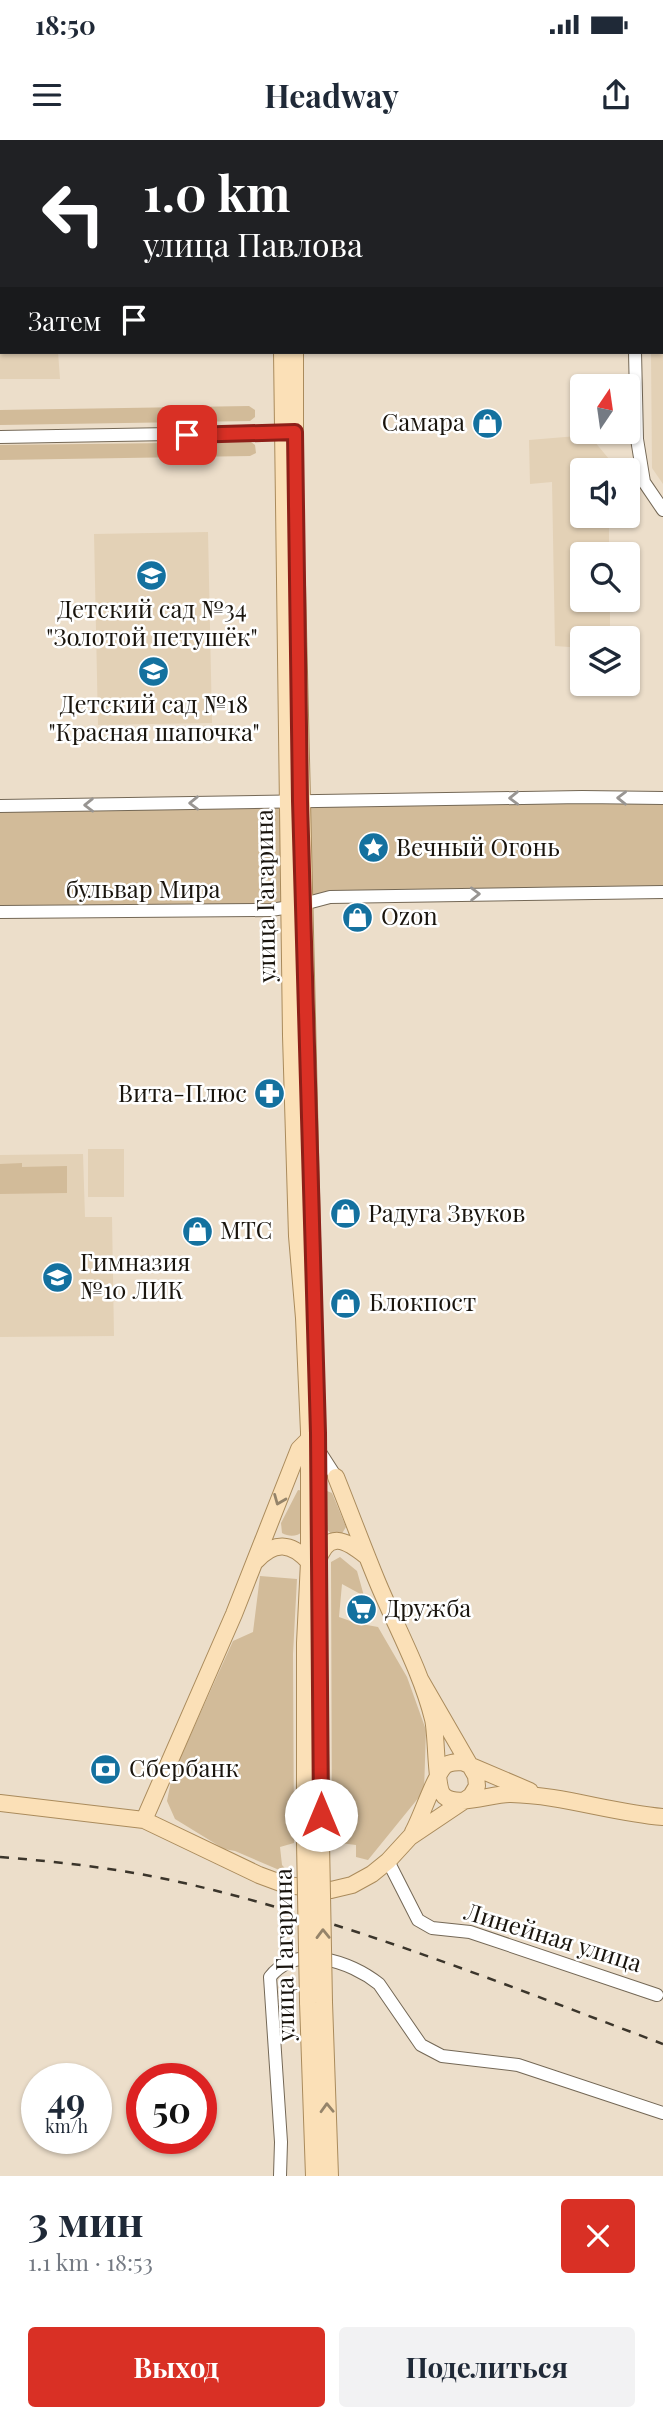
<!DOCTYPE html>
<html lang="ru">
<meta charset="utf-8">
<style>
:root{--surface:#fff;--page:#f2f2f3;--text:#1f2937;--muted:#747a83;--accent:#d93025}
body{margin:0;font-family:"Playfair Display",serif;background:var(--page);color:var(--text);height:100vh;display:flex;flex-direction:column;font-size:26px;white-space:nowrap}
*{box-sizing:border-box;margin:0}
p{font-size:23px;color:var(--muted)}
.icon{flex:none;width:38px;height:38px;fill:none;stroke:currentColor;stroke-width:2;stroke-linecap:round;stroke-linejoin:round}
.map{position:relative;height:2036px;overflow:hidden}
.drawer{display:flex;flex-direction:column;background:var(--surface);flex:1}
.drawer>*{flex:none}
.banner{position:absolute;left:0px;top:0px;width:663px;height:214px;box-shadow:0 2px 5px #0004;background:#202124;color:#fff;overflow:hidden}
.needle{width:46px;rotate:13deg}
.tools{position:absolute;left:570px;top:234px;display:grid;gap:14px}
.tools a{display:grid;place-items:center;width:70px;height:70px;border-radius:7px;background:var(--surface);box-shadow:0 2px 5px #0004;font-size:35px}
.speed{position:absolute;left:21px;top:1923px;display:flex;gap:14px;font-size:35px;font-weight:700;text-align:center}
.speed>*{display:grid;place-content:center;width:91px;height:91px;border-radius:50%;background:var(--surface);box-shadow:0 2px 5px #0004;line-height:1}
.speed small{font-size:18px;font-weight:400}
.speed .limit{border:10px solid #d22;background:#fff;color:#111}
.pin{position:absolute;display:grid;place-items:center;width:60px;height:60px;color:#fff;margin:-30px;border-radius:14px;box-shadow:0 4px 10px #0006}
.me{position:absolute;width:77px;margin:-38px;rotate:0deg;stroke-linejoin:round;filter:drop-shadow(0 0 5px #0008)}
.turn{display:flex;align-items:center;gap:24px;height:147px;padding:0 28px;font-size:32px}
.turn .icon{width:91px;height:91px;stroke-width:2.5}
.turn b{display:block;font-size:49px;line-height:60px}
.then{display:flex;align-items:center;height:66px;padding:0 28px;background:#0003;gap:14px;font-size:26px}
.round{display:grid;place-items:center;flex:none;width:74px;height:74px;border-radius:7px;background:var(--page)}
.headline{display:flex;align-items:center;justify-content:space-between;height:119px;padding:0 28px}
h1{font-size:42px;font-weight:700;line-height:52px}
.cta{display:flex;gap:14px;margin-top:auto;padding:14px 28px}
.cta a{flex:1;height:80px;border-radius:7px;background:var(--accent);color:#fff;font-size:28px;font-weight:700;line-height:80px;text-align:center}
.cta a+a{background:var(--page);color:var(--text)}
.status{display:flex;justify-content:space-between;align-items:center;height:49px;padding:0 35px;background:var(--surface);direction:ltr}
.status svg{height:19px;fill:currentColor}
header{display:flex;justify-content:space-between;align-items:center;height:91px;padding:0 28px;background:var(--surface);font-size:32px;font-weight:700}
.map>svg:first-child{display:block}
.built{fill:#e3d1b6}
.green{fill:#d2bb99}
.lines{fill:none;stroke-linecap:round;stroke-linejoin:round}
.minor-casing{stroke:#746856;stroke-width:14}
.major-casing{stroke:#aa8b5c;stroke-width:18}
.minor{stroke:#fff;stroke-width:12}
.major{stroke:#fbe0b7;stroke-width:16}
.rail{stroke:#3b352b;stroke-width:2.5;stroke-dasharray:9 9;stroke-linecap:butt}
.major-bridge-casing{stroke:#aa8b5c;stroke-width:18;stroke-linecap:butt}
.major-bridge{stroke:#fbe0b7;stroke-width:16}
.oneway{stroke:#989592}
.oneway2{stroke:#95846a}
.route-casing{stroke:#8d1f18;stroke-width:18}
.route{stroke:#d93025;stroke-width:12}
.labels{text-anchor:middle;stroke-width:5;stroke-linejoin:round;paint-order:stroke}
.poi-label{font-size:24px;fill:#19140d;stroke:#fff;text-anchor:start}
.street-label{font-size:24px;fill:#19140d;stroke:#fff}
</style>
<div class="status"><b>18:50</b><svg viewBox="0 0 49 12"><path d="M0 12V9h3v3zM5 12V6h3v6zM10 12V3h3v9zM15 12V0h3v12zM26 1h20v11H26zM47 4h2v5h-2z"/></svg></div>
<header><svg class="icon" aria-label="menu" viewBox="0 0 24 24"><path d="M4 6h16M4 12h16M4 18h16"/></svg>Headway<svg class="icon" aria-label="share" viewBox="0 0 24 24"><path d="M12 15V3M7 8l5-5 5 5M5 13v7h14v-7"/></svg></header>
<div class="map">
<svg width="663" height="2036" viewBox="0 0 663 2036">
<rect width="100%" height="100%" fill="#ecdeca"/>
<path class="built" d="M662 33H663V344L652 328 651 212H662Z
M0 111 2 212H58L60 239H0Z
M589 295 619 331H583V376H609V415H583V460H610V499H583V508L555 506 552 342 530 344 529 300Z
M208 392 212 583 98 585 94 394Z
M88 1009H124V1057H88Z
M83 1014 85 1077H112L114 1196 0 1197V1015Z"/>
<path class="green" d="M249 266 255 270V277L250 281 0 285V270Z
M251 302 255 305 256 313 250 316 0 320V305Z
M663 658V752L331 757 296 766 0 772V666Z
M22 1023V1027L67 1026V1053L0 1054V1024Z
M298 1350 303 1351V1391C297 1397 289 1397 282 1393L281 1383Z
M327 1351 332 1353 346 1387 341 1395 331 1394 324 1386V1355Z
M340 1417 357 1431 364 1456 342 1444 339 1477 356 1483 378 1487 407 1537 426 1590 424 1651 368 1720 356 1717V1705L332 1702 331 1422Z
M260 1436 297 1439 293 1514 294 1703 280 1707 282 1725 291 1735 235 1711 224 1709 175 1679 167 1661 172 1636 233 1501 253 1492Z"/>
<g class="lines">
<defs>
<path id="minor" d="M630 0V2
M635 212 637 299 644 342 663 370
M0 297 290 292
M0 666 582 657 663 658
M0 772 271 770 296 766 330 757 663 752
M318 1309 336 1337
M388 1721 418 1780 432 1788 470 1792 657 1855
M280 2036 281 2002 270 1837C297 1803 350 1821 379 1844L421 1905 442 1916 518 1925 663 1973"/>
<path id="major" d="M278 0V2
M293 0V2
M282 212 291 896 297 1096 304 1178 309 1292V1422L305 1503V1702
M295 212V296
M297 445 314 1182
M336 1337C350 1372 363 1407 377 1441 396 1487 421 1531 433 1579 437 1595 435 1648 444 1656 457 1668 493 1653 511 1654 562 1655 612 1673 663 1677
M256 1421C274 1401 291 1402 309 1422
M318 1421C328 1390 346 1400 366 1416
M318 1425 321 1702
M0 1663 144 1680 259 1735 286 1745 331 1750 352 1745 372 1734 388 1721 410 1697 471 1656 477 1646 476 1636 420 1539
M144 1680 234 1474 299 1309 309 1299
M413 1692C421 1678 436 1632 446 1625 451 1622 456 1622 462 1622L530 1651
M308 1862 314 2036
M324 1862 330 2036"/>
</defs>
<use href="#minor" class="minor-casing"/>
<use href="#major" class="major-casing"/>
<use href="#minor" class="minor"/>
<use href="#major" class="major"/>
<path class="rail" d="M0 1717C62 1722 123 1729 184 1743 348 1781 506 1845 663 1904"/>
<defs>
<path id="major-bridge" d="M305 1702 308 1862
M321 1702 324 1862"/>
</defs>
<use href="#major-bridge" class="major-bridge-casing"/>
<use href="#major-bridge" class="major-bridge"/>
</g>
<defs><path id="oneway-chevron" d="M-2-3.5L2.5 0L-2 3.5" fill="none" stroke-width="1.6" stroke-linecap="round" stroke-linejoin="round" transform="scale(1.75)"/></defs>
<g class="oneway">
<use href="#oneway-chevron" transform="translate(514 658) rotate(179)"/>
<use href="#oneway-chevron" transform="translate(622 658) rotate(-179)"/>
<use href="#oneway-chevron" transform="translate(194 663) rotate(179)"/>
<use href="#oneway-chevron" transform="translate(89 665) rotate(179)"/>
<use href="#oneway-chevron" transform="translate(475 754) rotate(-1)"/>
</g>
<g class="oneway2">
<use href="#oneway-chevron" transform="translate(279 1360) rotate(112)"/>
<use href="#oneway-chevron" transform="translate(323 1794) rotate(-91)"/>
<use href="#oneway-chevron" transform="translate(327 1968) rotate(-92)"/>
</g>
<g class="lines">
<defs>
<path id="route" d="M187 295 295 292 300 661 318 1293 321 1675"/>
</defs>
<use href="#route" class="route-casing"/>
<use href="#route" class="route"/>
</g>
<defs>
<symbol id="shop-disc" viewBox="-11 -11 22 22"><circle r="9.5" fill="#14719f" stroke="#fff"/><path d="M-5-2.5h2.3a2.7 3.5 0 0 1 5.4 0H5L5.5 6h-11ZM-1.5-2.5h3a1.5 2.3 0 0 0-3 0Z" fill="#fff"/></symbol>
<symbol id="school-disc" viewBox="-11 -11 22 22"><circle r="9.5" fill="#14719f" stroke="#fff"/><path d="M0-5L7-2L0 1L-7-2ZM-4 1L0 2.5L4 1V4Q0 6-4 4Z" fill="#fff"/></symbol>
<symbol id="sight-disc" viewBox="-11 -11 22 22"><circle r="9.5" fill="#14719f" stroke="#fff"/><path d="M0-6L1.8-2.2L6-1.7L2.9 1.2L3.7 5.4L0 3.3L-3.7 5.4L-2.9 1.2L-6-1.7L-1.8-2.2Z" fill="#fff"/></symbol>
<symbol id="pharmacy-disc" viewBox="-11 -11 22 22"><circle r="9.5" fill="#14719f" stroke="#fff"/><path d="M-2-6h4v4h4v4h-4v4h-4v-4h-4v-4h4Z" fill="#fff"/></symbol>
<symbol id="supermarket-disc" viewBox="-11 -11 22 22"><circle r="9.5" fill="#14719f" stroke="#fff"/><path d="M-6-5.5h2.5l.6 2H6L4.5 2H-2.5L-4.4-4H-6ZM-1.5 3.2a1.3 1.3 0 1 0 .1 0ZM3 3.2a1.3 1.3 0 1 0 .1 0Z" fill="#fff"/></symbol>
<symbol id="bank-disc" viewBox="-11 -11 22 22"><circle r="9.5" fill="#14719f" stroke="#fff"/><path d="M-6-4H6V4H-6ZM0-2.3a2.3 2.3 0 1 0 0 4.6a2.3 2.3 0 1 0 0-4.6Z" fill="#fff"/></symbol>
</defs>
<g fill-rule="evenodd">
<use href="#shop-disc" x="470" y="266" width="35" height="35"/>
<use href="#school-disc" x="134" y="418" width="35" height="35"/>
<use href="#school-disc" x="136" y="514" width="35" height="35"/>
<use href="#sight-disc" x="356" y="690" width="35" height="35"/>
<use href="#shop-disc" x="340" y="760" width="35" height="35"/>
<use href="#pharmacy-disc" x="252" y="936" width="35" height="35"/>
<use href="#shop-disc" x="328" y="1056" width="35" height="35"/>
<use href="#shop-disc" x="180" y="1074" width="35" height="35"/>
<use href="#school-disc" x="40" y="1120" width="35" height="35"/>
<use href="#shop-disc" x="328" y="1146" width="35" height="35"/>
<use href="#supermarket-disc" x="344" y="1452" width="35" height="35"/>
<use href="#bank-disc" x="88" y="1612" width="35" height="35"/>
</g>
<g class="labels">
<g class="poi-label">
<text x="465" y="291" text-anchor="end">Самара</text>
<text x="152" y="478" text-anchor="middle">Детский сад №34<tspan x="152" dy="28">"Золотой петушёк"</tspan></text>
<text x="154" y="573" text-anchor="middle">Детский сад №18<tspan x="154" dy="28">"Красная шапочка"</tspan></text>
<text x="396" y="716">Вечный Огонь</text>
<text x="381" y="785">Ozon</text>
<text x="247" y="962" text-anchor="end">Вита-Плюс</text>
<text x="368" y="1082">Радуга Звуков</text>
<text x="220" y="1099">МТС</text>
<text x="80" y="1131">Гимназия<tspan x="80" dy="28">№10 ЛИК</tspan></text>
<text x="369" y="1171">Блокпост</text>
<text x="385" y="1477">Дружба</text>
<text x="129" y="1637">Сбербанк</text>
</g>
<g class="street-label">
<text x="143" y="758">бульвар Мира</text>
<text transform="translate(266 756) rotate(-91)" y="8">улица Гагарина</text>
<text transform="translate(553 1798) rotate(17)" y="8">Линейная улица</text>
<text transform="translate(285 1815) rotate(-91)" y="8">улица Гагарина</text>
</g>
</g>
</svg>
<div class="tools">
<a><svg class="needle" viewBox="-14 -14 28 28"><path d="M0-13l5 13h-10z" fill="#e53935"/><path d="M0 13l5-13h-10z" fill="#747a83"/></svg></a>
<a><svg class="icon" aria-label="sound" viewBox="0 0 24 24"><path d="M4 9h4l5-4v14l-5-4H4zM17 9q2 3 0 6"/></svg></a>
<a><svg class="icon" aria-label="search" viewBox="0 0 24 24"><circle cx="10" cy="10" r="6"/><path d="M15 15l6 6"/></svg></a>
<a><svg class="icon" aria-label="layers" viewBox="0 0 24 24"><path d="M12 4l9 5-9 5-9-5zM3 14l9 5 9-5"/></svg></a>
</div>
<div class="speed"><div>49<small>km/h</small></div><div class="limit">50</div></div>
<div class="pin" style="left:187px;top:295px;background:#d93025"><svg class="icon" aria-label="arrive" viewBox="0 0 24 24"><path d="M6 21V4h12l-3 4 3 4H6"/></svg></div>
<svg class="me" style="left:321px;top:1675px" viewBox="-20 -20 40 40"><circle r="19" fill="#fff"/><path d="M0-13L10 11 0 6-10 11z" fill="#d93025"/></svg>
<div class="banner">
<div class="turn"><svg class="icon" aria-label="left" viewBox="0 0 24 24"><path d="M17 20v-9H6M10 6l-5 5 5 5"/></svg><div><b>1.0 km</b>улица Павлова</div></div>
<div class="then">Затем<svg class="icon" aria-label="arrive" viewBox="0 0 24 24"><path d="M6 21V4h12l-3 4 3 4H6"/></svg></div>
</div>
</div>
<section class="drawer">
<div class="headline"><div><h1>3 мин</h1><p>1.1 km · 18:53</p></div><a class="round" style="background:#d93025;color:#fff"><svg class="icon" aria-label="close" viewBox="0 0 24 24"><path d="M6 6l12 12M18 6L6 18"/></svg></a></div>
<div class="cta"><a>Выход</a><a>Поделиться</a></div>
</section>
